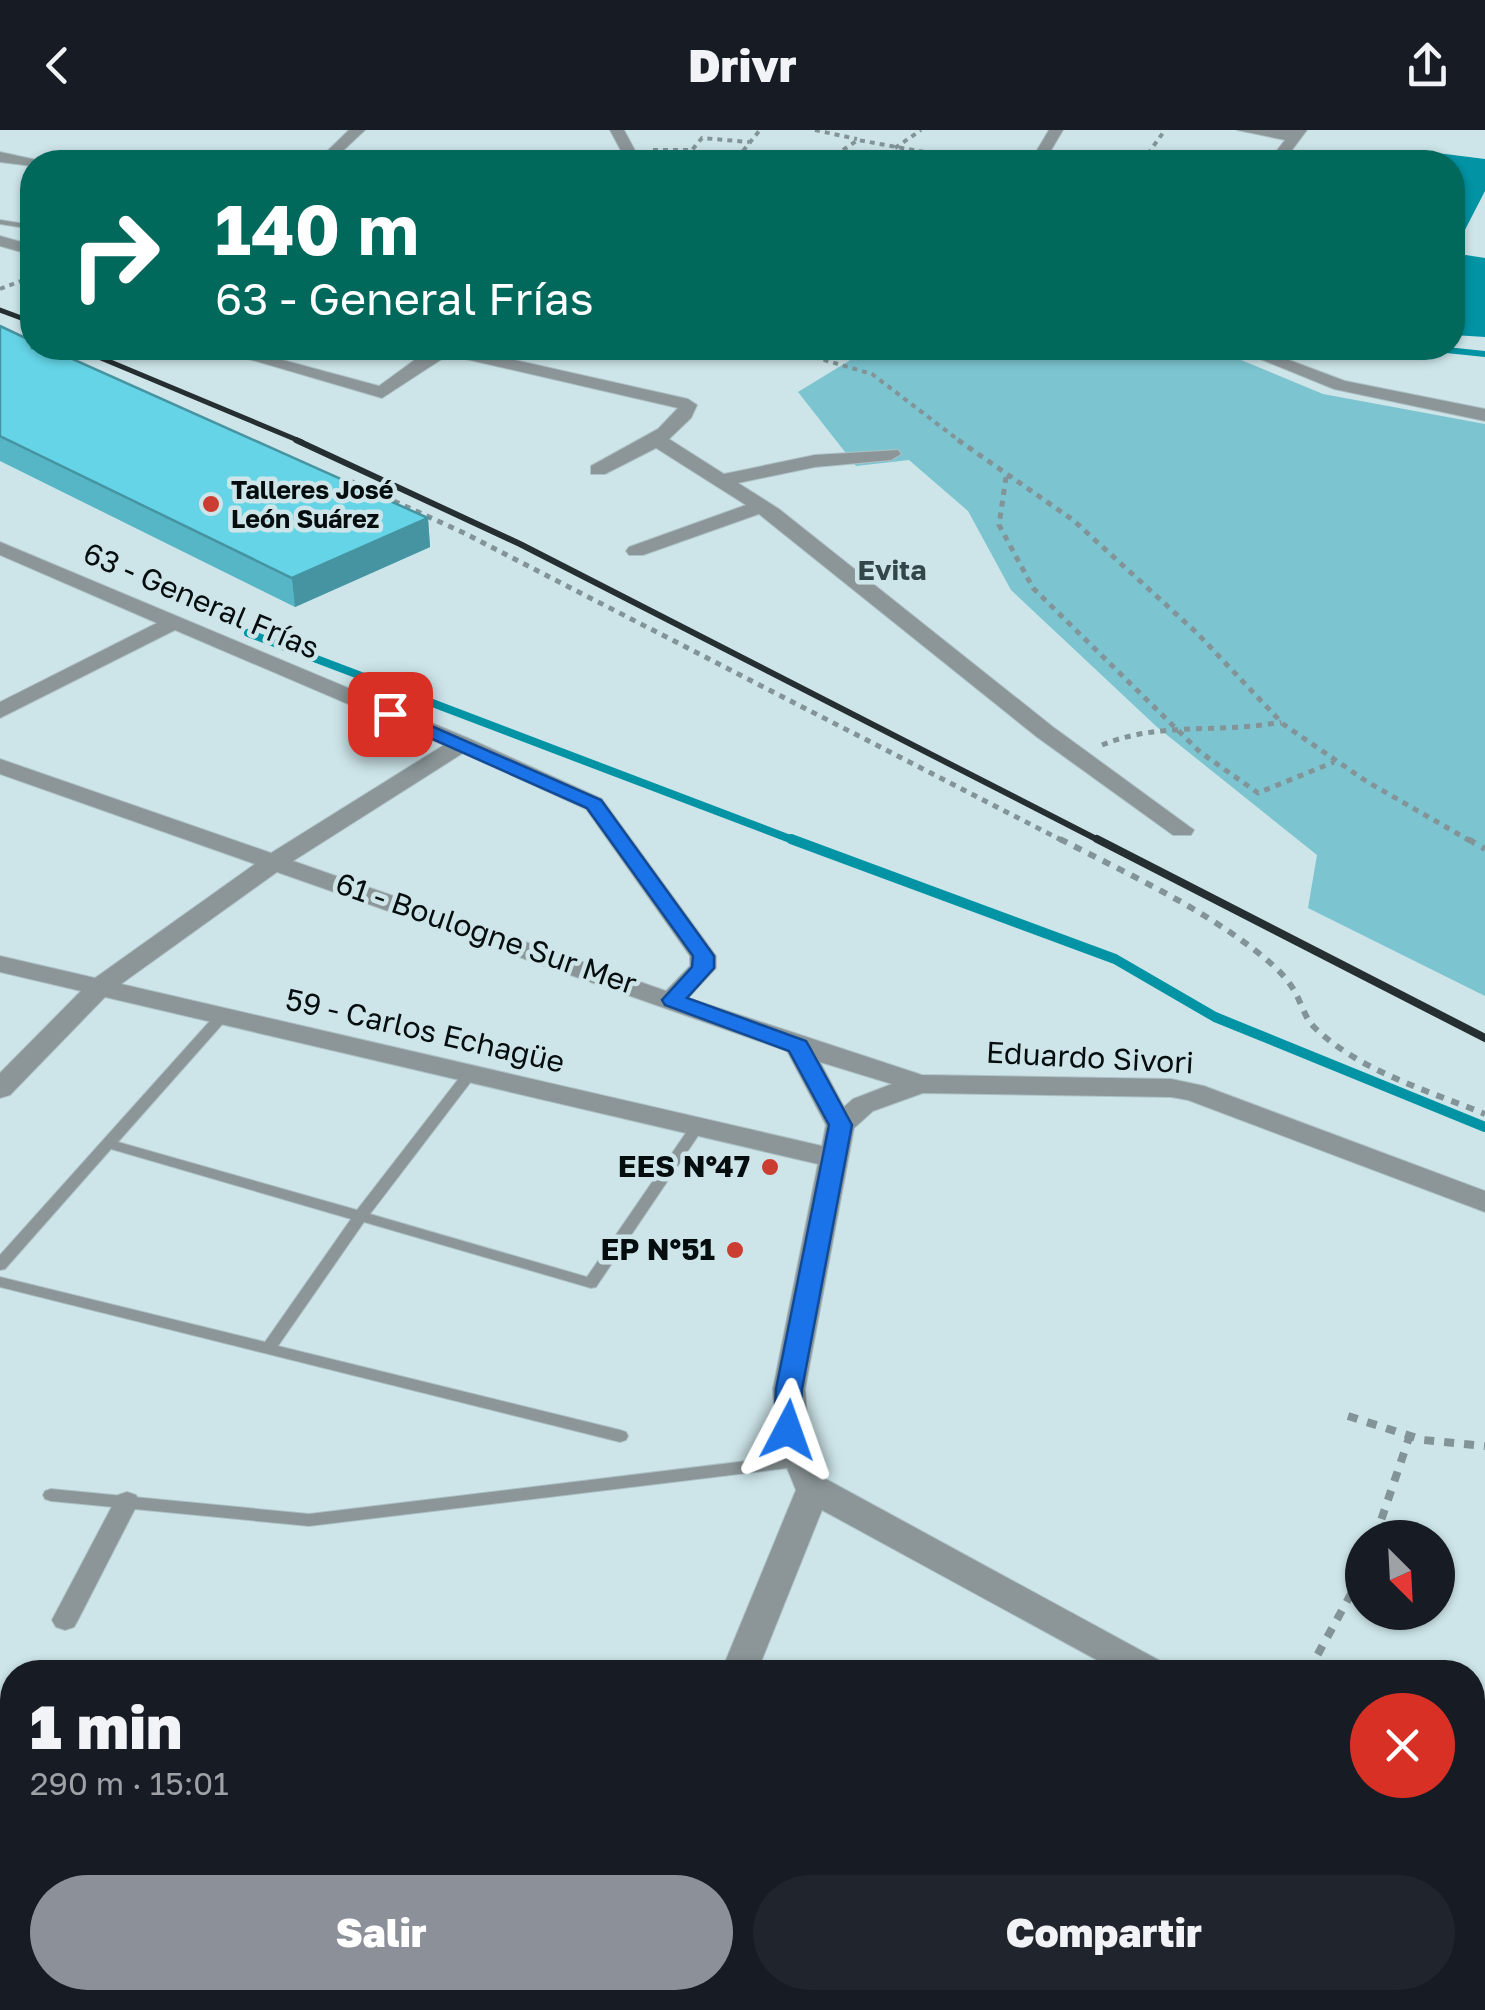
<!DOCTYPE html>
<html lang="es">
<meta charset="utf-8">
<style>
:root{--surface:#171b24;--page:#20242c;--text:#f1f3f6;--muted:#9ea1a6;--accent:#8c9099}
body{margin:0;font-family:"Golos Text",sans-serif;background:var(--page);color:var(--text);height:100vh;display:flex;flex-direction:column;font-size:38px;white-space:nowrap}
*{box-sizing:border-box;margin:0}
p{font-size:32px;color:var(--muted)}
.icon{flex:none;width:55px;height:55px;fill:none;stroke:currentColor;stroke-width:2;stroke-linecap:round;stroke-linejoin:round}
.map{position:relative;flex:1;overflow:hidden}
.side{position:absolute;left:0px;top:1530px;width:1485px;height:350px;display:flex;flex-direction:column;background:var(--surface);border-radius:40px 40px 0 0;box-shadow:0 2px 8px #0004}
.side>*{flex:none}
.banner{position:absolute;left:20px;top:20px;width:1445px;height:210px;border-radius:40px;box-shadow:0 2px 8px #0004;background:#00695c;color:#fff;overflow:hidden}
.needle{width:65px;rotate:156deg}
.tools{position:absolute;left:1345px;top:1390px;display:grid;gap:20px}
.tools a{display:grid;place-items:center;width:110px;height:110px;border-radius:50%;background:var(--surface);box-shadow:0 2px 8px #0004;font-size:50px}
.pin{position:absolute;display:grid;place-items:center;width:85px;height:85px;color:#fff;margin:-42px;border-radius:20px;box-shadow:0 5px 15px #0006}
.me{position:absolute;width:110px;margin:-55px;rotate:4deg;stroke-linejoin:round;filter:drop-shadow(0 0 8px #0008)}
.turn{display:flex;align-items:center;gap:35px;height:210px;padding:0 30px;font-size:45px}
.turn .icon{width:130px;height:130px;stroke-width:2.5}
.turn b{display:block;font-size:70px;line-height:85px}
.round{display:grid;place-items:center;flex:none;width:105px;height:105px;border-radius:52px;background:var(--page)}
.overview{display:flex;align-items:center;justify-content:space-between;height:170px;padding:0 30px}
h1{font-size:60px;font-weight:800;line-height:75px}
.primary-button{display:flex;gap:20px;margin-top:auto;padding:20px 30px}
.primary-button a{flex:1;height:115px;border-radius:60px;background:var(--accent);color:#fff;font-size:40px;font-weight:800;line-height:115px;text-align:center}
.primary-button a+a{background:var(--page);color:var(--text)}
header{display:flex;justify-content:space-between;align-items:center;height:130px;padding:0 30px;background:var(--surface);font-size:45px;font-weight:800}
.map>svg:first-child{display:block}
.green{fill:#7bc4d0}
.water{fill:#0293a4}
.lines{fill:none;stroke-linecap:round;stroke-linejoin:round}
.stream-far2{stroke:#0293a4;stroke-width:6}
.stream-far1{stroke:#0293a4;stroke-width:8}
.stream{stroke:#0293a4;stroke-width:10}
.service-casing{stroke:#adc2c6;stroke-width:2}
.pedestrian-casing{stroke:#adc2c6;stroke-width:2}
.minor-casing{stroke:#adc2c6;stroke-width:2}
.path-far3{stroke:#829497;stroke-width:4;stroke-dasharray:5 5;stroke-linecap:butt}
.path-far2{stroke:#829497;stroke-width:5;stroke-dasharray:6 6;stroke-linecap:butt}
.path-far1{stroke:#829497;stroke-width:6;stroke-dasharray:8 8;stroke-linecap:butt}
.path{stroke:#829497;stroke-width:8;stroke-dasharray:10 10;stroke-linecap:butt}
.service{fill:#8c9698;fill-rule:evenodd}
.pedestrian{fill:#8c9698;fill-rule:evenodd}
.minor{fill:#8c9698;fill-rule:evenodd}
.rail-far2{stroke:#252e30;stroke-width:5}
.rail-far1{stroke:#252e30;stroke-width:6}
.rail{stroke:#252e30;stroke-width:8}
.wall{fill:#56b6c6}
.shaded-wall{fill:#4694a1}
.building{fill:#64d4e6;stroke:#4694a1;stroke-width:2.5}
.route{fill:#1a73e8;stroke:#114b97;stroke-width:2.5}
.poi-dot{fill:#ca3d30;stroke:#cde5e9;stroke-width:4}
.labels{text-anchor:middle;stroke-width:9;stroke-linejoin:round;paint-order:stroke}
.far-poi-label{font-size:25px;font-weight:bold;fill:#060d0f;stroke:#cde5e9;text-anchor:start}
.far-neighbourhood-label{font-size:28px;font-weight:bold;fill:#33474b;stroke:#cde5e9}
.street-label{font-size:30px;fill:#060d0f;stroke:#cde5e9}
.poi-label{font-size:30px;font-weight:bold;fill:#060d0f;stroke:#cde5e9;text-anchor:end}
</style>
<header><svg class="icon" aria-label="back" viewBox="0 0 24 24"><path d="M15 5l-7 7 7 7"/></svg>Drivr<svg class="icon" aria-label="share" viewBox="0 0 24 24"><path d="M12 15V3M7 8l5-5 5 5M5 13v7h14v-7"/></svg></header>
<div class="map">
<svg width="1485" height="1880" viewBox="0 0 1485 1880">
<rect width="100%" height="100%" fill="#cde5e9"/>
<path class="green" d="M870 218H1212L1323 264 1485 294V866L1308 778 1317 725 1157 597 1011 460 968 381 909 330 856 336 798 262Z"/>
<path class="water" d="M1413 20 1485 29V61L1453 123 1485 128V207L1453 205 1452 32H1406Z"/>
<g class="lines">
<path class="stream-far2" d="M1427 218 1485 224"/>
<path class="stream-far1" d="M248 503 798 712"/>
<path class="stream" d="M791 709 1115 829 1215 887 1485 997"/>
<defs>
<path id="service" d="M0 90 32 95V99L0 94Z
M794 218H804L797 223H791L790 221Z
M222 882 229 886 227 889 118 1012 357 1080 463 943H473L475 946 473 949 370 1084 587 1147 692 994H702L704 997 596 1157 591 1158 364 1092 278 1216 620 1300 626 1302 628 1306 626 1310 620 1312 0 1157V1147L265 1212 351 1089 111 1019 5 1139 0 1140V1125L217 883Z
M796 1325 802 1327 804 1331 802 1335 796 1337 309 1396 51 1371 45 1369 43 1365 45 1361 51 1359 309 1384Z"/>
<path id="pedestrian" d="M127 1362 136 1365 139 1371 78 1490 74 1497 65 1500 56 1497 52 1490 118 1365Z"/>
<path id="minor" d="M349 0H365L331 32H316Z
M610 0H624L641 32H627Z
M1049 0H1063L1044 32H1030Z
M1237 0H1307L1283 32H1268L1285 10Z
M0 22 46 32H32V36L0 32Z
M0 106 32 115V125L0 116Z
M211 218H238L379 256 431 218H461L688 269 697 275 691 288 669 309 724 344 815 325 898 320 901 324 891 330 815 337 738 353 779 379 1053 597 1194 700 1191 705H1173L1037 607 759 384 643 425H629L626 421 629 417 746 375 656 318 605 344H591V336L658 299 678 278 448 225 382 268Z
M1233 218H1257L1345 251 1485 279V291L1334 259Z
M0 412 470 609 602 669 716 826V838L688 868 922 945 1171 949 1204 956 1485 1061V1082L1188 970 1171 967 923 963 873 981 854 998 805 1259 809 1311 822 1347 1162 1532 1167 1542H1119L822 1380 757 1542H721L796 1360 776 1311 773 1259 818 1034 105 867 10 965 0 968V943L81 861 0 842V826L95 848 255 734 0 644V629L271 723 444 615 175 500 0 588V572L157 493 0 425ZM463 623 586 679 690 826V836L666 861 293 731ZM277 742 787 921 826 995 822 1016 121 854ZM820 932 892 954 853 969 844 977Z
M0 1801 12 1805V1839L0 1835Z
M133 1868H206L212 1880H139Z
M588 1868H628L622 1880H582Z
M1354 1868H1394L1397 1880H1357Z"/>
</defs>
<use href="#service" class="service-casing"/>
<use href="#pedestrian" class="pedestrian-casing"/>
<use href="#minor" class="minor-casing"/>
<path class="path-far3" d="M815 0 857 9
M895 18 921 0
M653 20H692L702 8 749 12
M843 20 858 10 979 32
M743 21 760 0
M467 24H605
M907 32 919 24
M1142 32 1165 0
M0 159 32 147
M814 227 872 244 961 312"/>
<path class="path-far2" d="M958 310 1073 390 1197 503 1283 594 1366 651 1472 712
M1006 347 999 395 1033 458 1200 622 1258 663 1334 632
M350 351 464 403 1065 712
M1102 615C1160 591 1221 604 1281 592"/>
<path class="path-far1" d="M1060 709C1124 742 1190 772 1248 815 1265 828 1286 844 1296 864 1302 875 1305 888 1314 897 1359 941 1429 961 1485 984
M1468 709 1485 719"/>
<path class="path" d="M1348 1286 1423 1310 1485 1316
M1375 1408 1410 1305
M1308 1542 1362 1444
M1472 1752 1485 1753"/>
<use href="#service" class="service"/>
<use href="#pedestrian" class="pedestrian"/>
<use href="#minor" class="minor"/>
<path class="rail-far2" d="M0 180 32 192
M77 218 302 312"/>
<path class="rail-far1" d="M296 310 520 414 1102 712"/>
<path class="rail" d="M1097 709 1485 908"/>
</g>
<path class="wall" d="M0 196 428 388 430 417 295 477 0 331Z"/>
<path class="shaded-wall" d="M428 388 430 417 295 477 292 448Z"/>
<path class="building" d="M0 196 32 211V218H48L428 388 292 448 0 306Z"/>
<path class="route" d="M390 578 601 670 714 826V838L687 868 806 911 809 916 852 995 802 1259 801 1300 797 1306H778L774 1300 776 1259 829 995 789 921 665 875 662 870 692 837 693 826 587 678 383 587V580Z"/>
<g class="poi-dot">
<circle cx="211" cy="374" r="10"/>
<circle cx="770" cy="1037" r="10"/>
<circle cx="735" cy="1120" r="10"/>
</g>
<g class="labels">
<g class="far-poi-label">
<text x="231" y="369">Talleres José<tspan x="231" dy="29">León Suárez</tspan></text>
</g>
<g class="far-neighbourhood-label">
<text x="892" y="450">Evita</text>
</g>
<g class="street-label">
<text transform="translate(201 471) rotate(23)" y="10">63 - General Frías</text>
<text transform="translate(486 804) rotate(19)" y="10">61 - Boulogne Sur Mer</text>
<text transform="translate(425 901) rotate(13)" y="10">59 - Carlos Echagüe</text>
<text transform="translate(1090 928) rotate(3)" y="10">Eduardo Sivori</text>
</g>
<g class="poi-label">
<text x="750" y="1047">EES N°47</text>
<text x="715" y="1130">EP N°51</text>
</g>
</g>
</svg>
<div class="tools">
<a><svg class="needle" viewBox="-14 -14 28 28"><path d="M0-13l5 13h-10z" fill="#e53935"/><path d="M0 13l5-13h-10z" fill="#9ea1a6"/></svg></a>
</div>
<div class="pin" style="left:390px;top:584px;background:#d93025"><svg class="icon" aria-label="arrive" viewBox="0 0 24 24"><path d="M6 21V4h12l-3 4 3 4H6"/></svg></div>
<svg class="me" style="left:788px;top:1300px" viewBox="-20 -20 40 40"><path d="M0-17L14 15 0 8-14 15z" fill="#1a73e8" stroke="#fff" stroke-width="4"/></svg>
<div class="banner">
<div class="turn"><svg class="icon" aria-label="right" viewBox="0 0 24 24"><path d="M7 20v-9h11M14 6l5 5-5 5"/></svg><div><b>140 m</b>63 - General Frías</div></div>
</div>
<section class="side">
<div class="overview"><div><h1>1 min</h1><p>290 m · 15:01</p></div><a class="round" style="background:#d93025;color:#fff"><svg class="icon" aria-label="close" viewBox="0 0 24 24"><path d="M6 6l12 12M18 6L6 18"/></svg></a></div>
<div class="primary-button"><a>Salir</a><a>Compartir</a></div>
</section>
</div>
